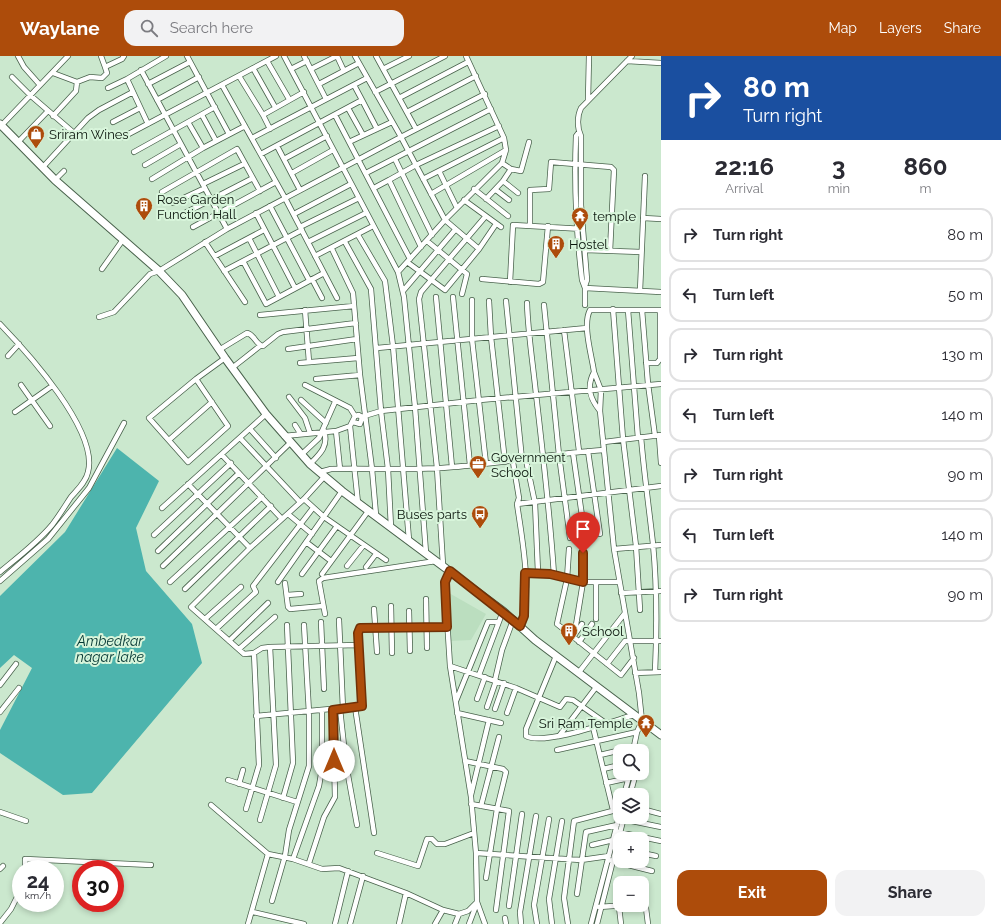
<!DOCTYPE html>
<meta charset="utf-8">
<style>
:root{--surface:#fff;--page:#f2f2f3;--text:#2b2b33;--muted:#7c7c81;--line:#e1e1e2;--accent:#ad4c0b}
body{margin:0;font-family:Raleway,sans-serif;background:var(--page);color:var(--text);height:100vh;display:flex;flex-direction:column;font-size:15px;white-space:nowrap}
*{box-sizing:border-box;margin:0}
p{font-size:13px;color:var(--muted)}
.icon{flex:none;width:22px;height:22px;fill:none;stroke:currentColor;stroke-width:2;stroke-linecap:round;stroke-linejoin:round}
.map{position:relative;flex:1;overflow:hidden}
.sheet{display:flex;flex-direction:column;background:var(--surface);width:340px}
.sheet>*{flex:none}
.hud{background:#1a4fa0;color:#fff;overflow:hidden}
.buttons{position:absolute;left:613px;top:688px;display:grid;gap:8px}
.buttons a{display:grid;place-items:center;width:36px;height:36px;border-radius:8px;background:var(--surface);box-shadow:0 2px 6px #0003;font-size:20px}
.speed{position:absolute;left:12px;top:804px;display:flex;gap:8px;font-size:20px;font-weight:700;text-align:center}
.speed>*{display:grid;place-content:center;width:52px;height:52px;border-radius:50%;background:var(--surface);box-shadow:0 2px 6px #0003;line-height:1}
.speed small{font-size:10px;font-weight:400}
.speed .limit{border:6px solid #d22;background:#fff;color:#111}
.pin{position:absolute;display:grid;place-items:center;width:34px;height:34px;color:#fff;margin:-41px -17px;border-radius:50% 50% 50% 0;rotate:-45deg;box-shadow:0 0 4px #0007}
.pin .icon{rotate:45deg}
.me{position:absolute;width:44px;margin:-22px;rotate:0deg;stroke-linejoin:round;filter:drop-shadow(0 0 3px #0008)}
.turn{display:flex;align-items:center;gap:14px;height:84px;padding:0 16px;font-size:18px}
.turn .icon{width:52px;height:52px;stroke-width:2.5}
.turn b{display:block;font-size:28px;line-height:34px}
.eta{display:flex;justify-content:space-evenly;align-items:center;height:68px;text-align:center}
.eta b{font-size:24px;font-weight:700;line-height:28px}
.cta{display:flex;gap:8px;margin-top:auto;padding:8px 16px}
.cta a{flex:1;height:46px;border-radius:12px;background:var(--accent);color:#fff;font-size:16px;font-weight:700;line-height:46px;text-align:center}
.cta a+a{background:var(--page);color:var(--text)}
ul{padding:0;list-style:none}
li{display:flex;align-items:center;gap:12px;height:54px;margin:0 8px 6px;padding:0 8px;border:2px solid var(--line);border-radius:12px}
li div{flex:1}
li b{display:block;font-size:15px}
li em{font-style:normal}
header{display:flex;align-items:center;gap:24px;box-sizing:border-box;height:56px;padding:0 20px;background:var(--accent);color:#fff}
header strong{font-size:19px}
nav{display:flex;gap:22px;margin-inline-start:auto;font-size:14px}
.search{width:280px;height:36px;background:var(--page);display:flex;align-items:center;gap:10px;box-sizing:border-box;padding:0 14px;border-radius:12px;color:var(--muted);font-size:15px}
main{display:flex;flex:1;min-height:0}
.map>svg:first-child{display:block}
.built{fill:#bbdebf}
.water{fill:#4db4ad}
.lines{fill:none;stroke-linecap:round;stroke-linejoin:round}
.street-casing{stroke:#49624c;stroke-width:6}
.secondary-casing{stroke:#49624c;stroke-width:9}
.street{stroke:#fff;stroke-width:4.5}
.secondary{stroke:#fff;stroke-width:7}
.route-casing{stroke:#703107;stroke-width:10}
.route{stroke:#ad4c0b;stroke-width:7}
.labels{text-anchor:middle;stroke-width:4;stroke-linejoin:round;paint-order:stroke}
.poi-label{font-size:13px;fill:#0b160d;stroke:#d8f5db;text-anchor:start}
.water-label{font-size:14px;font-style:italic;fill:#023532;stroke:#d8f5db}
</style>
<header>
<strong>Waylane</strong>
<div class="search"><svg class="icon" aria-label="search" viewBox="0 0 24 24"><circle cx="10" cy="10" r="6"/><path d="M15 15l6 6"/></svg>Search here</div>
<nav><a>Map</a><a>Layers</a><a>Share</a></nav>
</header>
<main>
<div class="map">
<svg width="661" height="868" viewBox="0 0 661 868">
<rect width="100%" height="100%" fill="#cbe8ce"/>
<path class="built" d="M449 537 486 558 471 584 450 585Z"/>
<path class="water" d="M117 392 159 425 136 472 146 515 192 568 202 607 92 737 63 739 0 697V674L32 612 14 599 0 612V540L65 476Z"/>
<g class="lines">
<defs>
<path id="street" d="M18 0 24 11 40 29
M101 0 105 11
M187 0 229 78
M284 0 398 216 404 241 415 351 426 497
M304 0 326 43
M337 0 344 15
M355 0 401 81 485 38
M376 0 416 73
M267 5 289 43
M627 5 661 7
M253 12 275 51
M291 13 307 5
M311 13 337 0
M383 13 409 0
M141 14 227 173
M53 17 77 26 90 21 102 22 107 17 105 11 122 3 124 0
M239 20 263 59 304 36
M12 21 30 39 74 77
M148 28 190 6
M319 28 359 7
M222 29 285 142 337 242
M108 32 127 23
M375 36 445 0
M399 42 468 6
M157 44 199 21
M362 44 377 73
M588 44 589 0
M348 52 363 79
M407 56 476 20
M202 59 216 85
M263 59 270 73
M335 59 410 203
M53 60 76 35 77 26
M113 66 140 52
M188 66 203 92
M148 68 127 23 166 0
M0 71 68 0
M579 76 576 80C574 129 576 175 582 224L585 232 661 236
M123 81 276 0
M252 82 367 22
M19 85 48 55
M349 86 392 66
M277 90 300 134
M134 96 215 51
M261 98 362 44 354 29
M284 103 327 80
M395 103 432 179
M502 107 511 113 521 115 529 86
M145 109 181 88
M43 111 88 62 99 54 133 36
M439 115 457 152
M292 117 333 94
M366 117 491 53
M152 123 203 92 245 70
M423 123 504 82
M55 124 64 115
M503 125 518 137
M203 128 244 108
M374 132 389 124
M474 133 508 160
M496 134 509 144
M162 136 237 93 260 135
M431 138 506 94
M486 143 503 125 511 113
M464 144 501 171
M173 147 205 132
M270 150 309 224
M256 157 295 232
M183 158 253 122
M294 158 351 128
M643 162 661 163
M530 169V134L549 133 551 106 611 111 614 114 610 195
M193 171 276 126
M300 171 359 142
M358 179 385 225 393 290 409 484
M249 182 279 241
M427 185 467 218 462 238
M205 186 245 246
M308 186 366 157
M345 186 371 233 381 355 388 413 391 471
M421 191 389 124 416 109 499 70
M332 193 353 237 360 319 372 413 376 459
M585 194 641 196
M215 200 264 174
M315 200 373 170
M243 205 266 248 324 217
M407 206 445 234 479 193
M102 213 122 185
M224 215 302 174
M398 216 445 164 502 107 506 94 504 82 466 0
M312 223 322 242
M482 223 539 228 543 226 548 170
M510 226 513 169 583 173
M585 230 587 224 581 149V80C577 72 577 60 581 52L632 0
M403 235 455 174
M640 235 645 120
M436 241 452 411
M453 241 470 409
M472 244V283L486 408
M489 245 491 281 505 406
M506 245 522 404
M527 247C528 278 533 308 536 338 543 398 550 458 554 519
M544 249 559 399 570 482
M585 249V232
M613 253 623 383 636 490 640 554
M305 254 309 306
M628 254 638 382
M642 254 648 328 655 380
M260 259 354 250
M99 261 114 256 150 218 159 215 227 173 401 81 445 164 479 193 496 168
M0 268C27 296 99 375 88 416 86 426 77 434 71 441 65 450 59 460 52 469 37 487 18 501 0 516
M564 274 579 395
M377 292 587 272
M288 293 357 283
M219 294 247 277C255 279 255 288 263 290L278 278 283 276 356 267
M8 300 19 288
M300 307 358 302
M646 307H657L660 303V254
M232 312 260 290
M594 316C592 300 582 269 590 254H661
M196 323 228 370 188 406 149 362 196 323 225 302
M316 323 360 319
M21 329 50 370
M305 329 350 352 355 360
M289 341 305 362 310 377
M301 344 326 367
M600 355C590 343 586 331 594 316L601 334 600 355 614 493 639 637 642 665 637 676 633 695
M15 356 52 330
M361 361 381 355 480 344 661 328
M295 369 300 377
M350 370 358 447
M250 373 276 402
M336 375 340 413
M284 380 336 375 350 370 355 360 359 359 362 362 360 368 353 366
M659 380 661 407
M641 381C644 417 649 452 653 488 657 530 657 574 655 616
M240 382 300 446
M169 384 212 346
M604 386 661 379
M588 395 600 478
M573 397 585 481
M222 399 282 463
M301 399 319 382 335 346
M526 404 535 447 538 516
M513 406 519 442 517 448C522 482 533 539 520 570
M310 408C320 398 329 390 324 375
M320 416 331 413C372 412 413 415 453 411 504 407 554 397 604 394
M324 421 304 443 250 492 191 551 244 598 254 597 262 592 270 591 359 589V574L363 571 410 572 447 571
M188 428 250 492
M304 443 324 461 386 504
M517 448 661 430
M162 452 266 358
M288 458 312 478
M154 479 231 407
M306 486 331 505
M569 493 567 523 557 568 621 619 634 602
M614 493 661 489
M158 495 239 417
M443 509 437 412 419 243 421 236 485 161
M163 510 290 387
M347 510 363 490
M366 511 376 498
M450 515 446 521 445 531 450 610 471 741 476 797 477 846 485 868
M525 517 550 518 583 526H619
M302 518 337 470
M322 518 369 454
M0 525 48 483 89 432 124 367
M170 526 262 441
M278 526 342 435
M285 527 288 551 290 553 323 550
M185 533 271 450
M621 537 661 535
M287 539 301 538
M426 543 427 592
M391 550 392 597
M374 553 377 596
M409 555 410 595
M325 558 319 525 323 522 436 505
M205 563 241 531
M596 563V526
M339 564 343 653
M321 566 324 633
M576 569 583 526V483
M216 573 256 536 253 530 313 452
M573 581 582 568
M229 585 268 547
M579 586 592 568
M239 593 275 561
M556 600 526 673V680C544 690 613 665 634 659
M607 608 625 585H661
M450 610 516 632 560 651 566 643 573 644 607 668
M579 616 625 557
M635 617 661 616
M479 619 503 555
M495 624 502 594 513 564
M0 629 16 608
M477 643 485 621
M456 645 488 566H498
M355 651 374 777
M487 651 496 625
M340 653 346 708 357 769
M495 653 504 627
M0 656 19 632
M457 657 501 667
M507 657 516 632
M256 660 362 650 359 589
M593 671 613 754
M559 680 597 630
M557 694 637 676
M600 699 634 691
M465 705 503 713 506 716 497 753 486 822
M603 713 620 709
M228 724 297 746
M606 727 629 722
M239 728 243 714
M471 739 489 664
M624 739 630 717
M630 739 636 717
M283 742 293 707 287 569
M471 748 509 755 496 854
M211 749 268 798
M481 750 499 681
M246 753 259 709 254 597
M642 753 661 758
M0 756 26 765
M622 763 661 771
M260 764 276 709 270 591
M618 776 661 785
M592 789 613 784
M377 797 418 810 427 783H432L437 788H445L474 777
M476 797 581 804 609 800
M642 797 656 800
M293 803 319 730 322 712V655
M609 804 636 811
M638 805 636 811 652 815
M309 807 324 761 335 741 333 654
M0 813 3 810
M25 813V803L151 809
M577 838 586 776 617 769
M272 845 285 800 289 774 309 710V657L304 569
M642 847 646 852 648 868
M509 850 522 758
M599 851 627 849
M619 851 621 868
M253 856 304 868
M505 862 506 868
M0 867 11 853 21 833
M248 868 268 798 293 803 322 813 339 812 406 837 443 854 459 858 468 855 477 846
M335 868 348 815
M350 868 363 820
M399 868 406 837
M435 868 443 854
M455 868 459 858
M469 868 477 847
M521 868 520 856 536 760
M537 868 534 849 549 763
M552 868 549 843 562 765
M568 868 564 842 574 765 620 753
M591 868 620 757
M597 868 624 761"/>
<path id="secondary" d="M0 68 55 124 159 215 182 239 225 302 266 358 310 408 342 435 503 555 535 584 661 679"/>
</defs>
<use href="#street" class="street-casing"/>
<use href="#secondary" class="secondary-casing"/>
<use href="#street" class="street"/>
<use href="#secondary" class="secondary"/>
</g>
<g class="lines">
<defs>
<path id="route" d="M334 705 333 654 362 650 358 577 360 572 447 571 445 526 450 515 520 570 524 560 525 517 550 518 583 526V497"/>
</defs>
<use href="#route" class="route-casing"/>
<use href="#route" class="route"/>
</g>
<defs>
<symbol id="shop-pin" viewBox="-11 -11 22 30"><path d="M0 17L-7.5 6A9.5 9.5 0 1 1 7.5 6Z" fill="#ad4c0b" stroke="#d8f5db"/><path d="M-5-2.5h2.3a2.7 3.5 0 0 1 5.4 0H5L5.5 6h-11ZM-1.5-2.5h3a1.5 2.3 0 0 0-3 0Z" fill="#fff"/></symbol>
<symbol id="building-pin" viewBox="-11 -11 22 30"><path d="M0 17L-7.5 6A9.5 9.5 0 1 1 7.5 6Z" fill="#ad4c0b" stroke="#d8f5db"/><path d="M-4-6H4V6H1V3H-1V6H-4ZM-2.5-4.3h1.7v1.8h-1.7ZM.8-4.3h1.7v1.8H.8ZM-2.5-1h1.7V.8h-1.7ZM.8-1h1.7V.8H.8Z" fill="#fff"/></symbol>
<symbol id="temple-pin" viewBox="-11 -11 22 30"><path d="M0 17L-7.5 6A9.5 9.5 0 1 1 7.5 6Z" fill="#ad4c0b" stroke="#d8f5db"/><path d="M0-6L5-2H3V0L6.5 2.5H4V6H1.5V3h-3V6H-4V2.5H-6.5L-3 0V-2H-5Z" fill="#fff"/></symbol>
<symbol id="office-pin" viewBox="-11 -11 22 30"><path d="M0 17L-7.5 6A9.5 9.5 0 1 1 7.5 6Z" fill="#ad4c0b" stroke="#d8f5db"/><path d="M-6-3h4V-5.5h4V-3h4V5H-6ZM-1-4.5V-3h2v-1.5ZM-6 0V1H6V0Z" fill="#fff"/></symbol>
<symbol id="bus-pin" viewBox="-11 -11 22 30"><path d="M0 17L-7.5 6A9.5 9.5 0 1 1 7.5 6Z" fill="#ad4c0b" stroke="#d8f5db"/><path d="M-5-6H5V4H4V6H2V4H-2V6H-4V4H-5ZM-3.5-4V0h7V-4ZM-3.5 1.2v1.5H-2V1.2ZM2 1.2v1.5H3.5V1.2Z" fill="#fff"/></symbol>
</defs>
<g fill-rule="evenodd">
<use href="#shop-pin" x="26" y="68" width="20" height="27"/>
<use href="#building-pin" x="134" y="140" width="20" height="27"/>
<use href="#temple-pin" x="570" y="150" width="20" height="27"/>
<use href="#building-pin" x="546" y="178" width="20" height="27"/>
<use href="#office-pin" x="468" y="398" width="20" height="27"/>
<use href="#bus-pin" x="470" y="448" width="20" height="27"/>
<use href="#building-pin" x="559" y="565" width="20" height="27"/>
<use href="#temple-pin" x="636" y="657" width="20" height="27"/>
</g>
<g class="labels">
<g class="poi-label">
<text x="49" y="83">Sriram Wines</text>
<text x="157" y="148">Rose Garden<tspan x="157" dy="15">Function Hall</tspan></text>
<text x="593" y="165">temple</text>
<text x="569" y="193">Hostel</text>
<text x="491" y="406">Government<tspan x="491" dy="15">School</tspan></text>
<text x="467" y="463" text-anchor="end">Buses parts</text>
<text x="582" y="580">School</text>
<text x="633" y="672" text-anchor="end">Sri Ram Temple</text>
</g>
<g class="water-label">
<text x="110" y="590">Ambedkar<tspan x="110" dy="16">nagar lake</tspan></text>
</g>
</g>
</svg>
<div class="buttons">
<a><svg class="icon" aria-label="search" viewBox="0 0 24 24"><circle cx="10" cy="10" r="6"/><path d="M15 15l6 6"/></svg></a>
<a><svg class="icon" aria-label="layers" viewBox="0 0 24 24"><path d="M12 4l9 5-9 5-9-5zM3 14l9 5 9-5"/></svg></a>
<a>+</a>
<a>−</a>
</div>
<div class="speed"><div>24<small>km/h</small></div><div class="limit">30</div></div>
<div class="pin" style="left:583px;top:497px;background:#d93025"><svg class="icon" aria-label="arrive" viewBox="0 0 24 24"><path d="M6 21V4h12l-3 4 3 4H6"/></svg></div>
<svg class="me" style="left:334px;top:705px" viewBox="-20 -20 40 40"><circle r="19" fill="#fff"/><path d="M0-13L10 11 0 6-10 11z" fill="#ad4c0b"/></svg>
</div>
<section class="sheet">
<div class="hud">
<div class="turn"><svg class="icon" aria-label="right" viewBox="0 0 24 24"><path d="M7 20v-9h11M14 6l5 5-5 5"/></svg><div><b>80 m</b>Turn right</div></div>
</div>
<div class="eta">
<div><b>22:16</b><p>Arrival</p></div>
<div><b>3</b><p>min</p></div>
<div><b>860</b><p>m</p></div>
</div>
<ul>
<li><svg class="icon" aria-label="right" viewBox="0 0 24 24"><path d="M7 20v-9h11M14 6l5 5-5 5"/></svg><div><b>Turn right</b></div><em>80 m</em></li>
<li><svg class="icon" aria-label="left" viewBox="0 0 24 24"><path d="M17 20v-9H6M10 6l-5 5 5 5"/></svg><div><b>Turn left</b></div><em>50 m</em></li>
<li><svg class="icon" aria-label="right" viewBox="0 0 24 24"><path d="M7 20v-9h11M14 6l5 5-5 5"/></svg><div><b>Turn right</b></div><em>130 m</em></li>
<li><svg class="icon" aria-label="left" viewBox="0 0 24 24"><path d="M17 20v-9H6M10 6l-5 5 5 5"/></svg><div><b>Turn left</b></div><em>140 m</em></li>
<li><svg class="icon" aria-label="right" viewBox="0 0 24 24"><path d="M7 20v-9h11M14 6l5 5-5 5"/></svg><div><b>Turn right</b></div><em>90 m</em></li>
<li><svg class="icon" aria-label="left" viewBox="0 0 24 24"><path d="M17 20v-9H6M10 6l-5 5 5 5"/></svg><div><b>Turn left</b></div><em>140 m</em></li>
<li><svg class="icon" aria-label="right" viewBox="0 0 24 24"><path d="M7 20v-9h11M14 6l5 5-5 5"/></svg><div><b>Turn right</b></div><em>90 m</em></li>
</ul>
<div class="cta"><a>Exit</a><a>Share</a></div>
</section>
</main>
